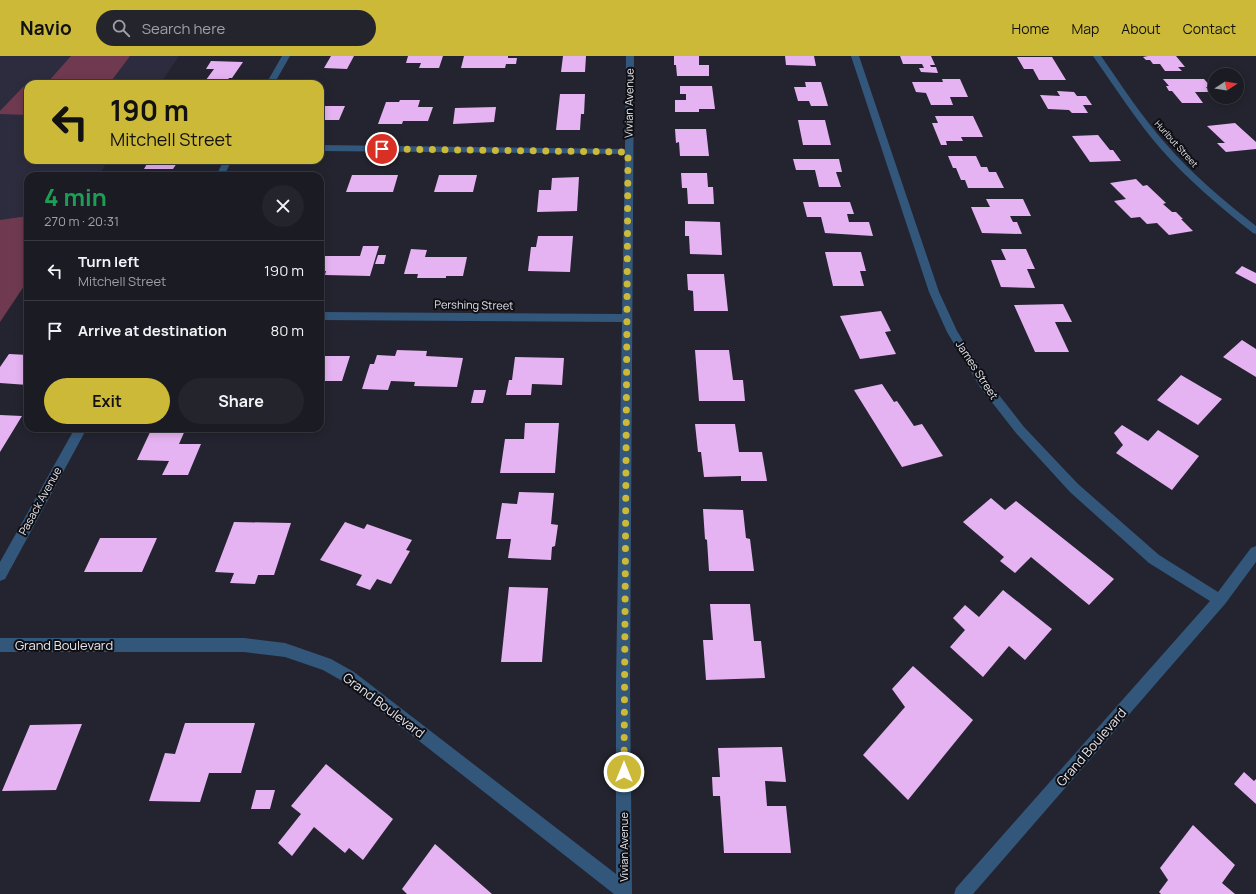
<!DOCTYPE html>
<meta charset="utf-8">
<style>
:root{--surface:#1b1b24;--page:#24242c;--text:#f1f3f6;--muted:#a0a1a6;--line:#393941;--accent:#cdb938}
body{margin:0;font-family:Manrope,sans-serif;background:var(--page);color:var(--text);height:100vh;display:flex;flex-direction:column;font-size:15px;white-space:nowrap}
*{box-sizing:border-box;margin:0}
p{font-size:13px;color:var(--muted)}
.icon{flex:none;width:22px;height:22px;fill:none;stroke:currentColor;stroke-width:2;stroke-linecap:round;stroke-linejoin:round}
.map{position:relative;flex:1;overflow:hidden}
.drawer{position:absolute;left:24px;top:116px;width:300px;height:260px;display:flex;flex-direction:column;background:var(--surface);border-radius:12px;box-shadow:0 2px 10px #0003,0 0 0 1px var(--line)}
.drawer>*{flex:none}
.guide{position:absolute;left:24px;top:24px;width:300px;height:84px;border-radius:12px;box-shadow:0 2px 10px #0003,0 0 0 1px var(--line);background:#cdb938;color:#111;overflow:hidden}
.needle{width:26px;rotate:78deg}
.tools{position:absolute;left:1208px;top:12px;display:grid;gap:8px}
.tools a{display:grid;place-items:center;width:36px;height:36px;border-radius:50%;background:var(--surface);box-shadow:0 2px 10px #0003,0 0 0 1px var(--line);font-size:20px}
.pin{position:absolute;display:grid;place-items:center;width:34px;height:34px;color:#fff;margin:-17px;border:2px solid #fff;border-radius:50%;box-shadow:0 1px 4px #0007}
.me{position:absolute;width:44px;margin:-22px;rotate:0deg;stroke-linejoin:round;filter:drop-shadow(0 0 3px #0008)}
.turn{display:flex;align-items:center;gap:14px;height:84px;padding:0 20px;font-size:18px}
.turn .icon{width:52px;height:52px;stroke-width:2.5}
.turn b{display:block;font-size:28px;line-height:34px}
.round{display:grid;place-items:center;flex:none;width:42px;height:42px;border-radius:21px;background:var(--page)}
.summary{display:flex;align-items:center;justify-content:space-between;height:68px;padding:0 20px}
h1{font-size:24px;font-weight:700;line-height:30px;color:#1e9e55}
.button{display:flex;gap:8px;margin-top:auto;padding:8px 20px}
.button a{flex:1;height:46px;border-radius:24px;background:var(--accent);color:#111;font-size:16px;font-weight:700;line-height:46px;text-align:center}
.button a+a{background:var(--page);color:var(--text)}
ul{padding:0;list-style:none}
li{display:flex;align-items:center;gap:12px;height:60px;padding:0 20px;border-top:1px solid var(--line)}
li div{flex:1}
li b{display:block;font-size:15px}
li em{font-style:normal}
header{display:flex;align-items:center;gap:24px;box-sizing:border-box;height:56px;padding:0 20px;background:var(--accent);color:#111}
header strong{font-size:19px}
nav{display:flex;gap:22px;margin-inline-start:auto;font-size:14px}
.search{width:280px;height:36px;background:var(--page);display:flex;align-items:center;gap:10px;box-sizing:border-box;padding:0 14px;border-radius:22px;color:var(--muted);font-size:15px}
.map>svg:first-child{display:block}
.built{fill:#2c2c3e}
.green{fill:#6f3a50}
.building{fill:#e6b3f2}
.lines{fill:none;stroke-linecap:round;stroke-linejoin:round}
.minor{fill:#33577b;fill-rule:evenodd}
.route{stroke:#cdb938;stroke-width:7;stroke-dasharray:0 12.6}
.labels{text-anchor:middle;stroke-width:4;stroke-linejoin:round;paint-order:stroke}
.far-street-label{font-size:9px;fill:#e6e6ef;stroke:#0e0e13}
.street-label{font-size:11px;fill:#e6e6ef;stroke:#0e0e13}
.near-street-label{font-size:13px;fill:#e6e6ef;stroke:#0e0e13}
</style>
<header>
<strong>Navio</strong>
<div class="search"><svg class="icon" aria-label="search" viewBox="0 0 24 24"><circle cx="10" cy="10" r="6"/><path d="M15 15l6 6"/></svg>Search here</div>
<nav><a>Home</a><a>Map</a><a>About</a><a>Contact</a></nav>
</header>
<div class="map">
<svg width="1256" height="838" viewBox="0 0 1256 838">
<rect width="100%" height="100%" fill="#242430"/>
<path class="built" d="M0 0H179L160 28H28V104H109L98 120H28V224L0 266Z"/>
<path class="green" d="M71 0H130L109 28H38L47 27Z
M28 30V59L0 58V55L23 31Z
M28 160V224L0 266V164Z"/>
<path class="building" d="M331 0H354L347 13 324 12Z
M408 0H443L439 12H419L421 7H406Z
M464 0H508V2H517L516 8H506L505 12H461Z
M563 0H586L585 16H561Z
M674 0H699V9H709V20H677L676 9H674Z
M785 0H814L816 10 786 9Z
M900 0H931L935 9H930L931 11H936L938 17 921 16 919 12H924L922 8H903Z
M1148 0H1176L1185 11H1178L1182 15H1165L1160 8H1153L1150 4H1146L1143 1Z
M1017 1H1052L1066 24H1039L1033 13H1024Z
M211 5 243 6 232 22H229L225 28H203L214 13H206Z
M942 23H960L968 41H950L953 49H931L926 37 916 36 912 26H943Z
M1163 23H1204L1211 31H1206L1210 36H1195L1203 47H1182L1172 35H1169L1166 30H1169Z
M805 26H821L828 50H811L809 45H798L794 31H806Z
M680 30H712L715 53H699V56H675V44H686V38H680Z
M1057 35 1074 36 1077 40H1086L1092 49H1083L1088 57H1072L1069 54 1048 53 1040 39 1060 40Z
M560 38H585L584 58H581L580 74H556Z
M400 44H420L418 51H433L428 65H403L402 68H378L386 46H399Z
M320 50H345L339 64H324L323 66H320Z
M496 51 494 66 453 68 455 52Z
M935 60H973L983 81H961L963 85H946L947 89H941L932 67H938Z
M798 64H825L831 89H803Z
M1235 67 1256 86V93L1226 96 1217 87H1225L1207 70Z
M675 73H706L709 100H680L679 86 676 87Z
M1098 79 1110 94H1113L1121 105 1090 106 1072 80Z
M948 100H976L981 111H987L989 116H996L1004 132H968L965 124H961L956 112H953Z
M793 103H839L842 116H836L841 131H819L815 114H796Z
M155 104H179L173 113H144L148 106H153Z
M271 115 316 116 314 120H268Z
M681 117H707L708 131H713L714 148H688L687 132H682Z
M352 119H398L393 136H346Z
M439 119H477L473 136H434Z
M579 121 577 155 537 156 539 134H551L552 122Z
M1136 123 1143 130 1147 129 1166 147 1163 148 1172 156H1176L1183 163H1181L1193 175 1169 179 1157 167 1147 168 1140 161 1131 162 1114 145 1126 143 1110 127Z
M986 143H1023L1031 160H1010L1013 166H1017L1022 178 982 177 971 151H990Z
M803 146H850L854 158H847L849 166H869L873 180 825 177 821 161H807Z
M685 165 720 166 722 199 690 198 689 180H685Z
M538 180H573L570 216 528 215 531 191H536Z
M363 190H379L370 220 325 219 326 215H320V207L323 200H360Z
M411 193 427 194 425 201H467L463 220H446V222H417L418 218H404Z
M1001 193H1026L1035 213H1027L1035 232 1001 231 991 204H1006Z
M825 196H861L866 215H860L864 230H833Z
M378 199H386L384 208H375Z
M1242 210 1256 217V228L1235 217Z
M687 218H724L728 255H694L693 235 688 234Z
M1063 248 1072 266H1055L1069 296H1035L1014 249Z
M881 255 891 275 885 276 896 298 860 303 840 260Z
M1242 284 1256 293V321L1223 301Z
M397 294 427 295 426 300 463 302 457 331 414 330 415 326 391 325 388 334 362 333 370 308H374L377 299 395 300Z
M695 294H729L733 324H743L745 345H699Z
M9 298 28 299V329L0 327V311Z
M320 300H350L342 325H320Z
M515 301 564 302 562 329 532 328 531 339H506L509 324H512Z
M1181 319 1222 343 1198 369 1157 344Z
M882 328 894 346 897 345 914 370 922 368 943 400 902 411 854 334Z
M474 334H486L483 347H471Z
M0 359 22 360 0 396Z
M525 367H559L555 417H500L505 383H524Z
M695 368H735L739 396H762L767 425H741V420L704 421 701 396H698Z
M1122 369 1148 385 1158 374 1199 400 1172 434 1116 397 1123 389 1114 377Z
M152 372H186L179 388H201L188 419H162L169 405 137 404Z
M519 436 554 437 551 468 558 469 555 490 552 491 551 504 508 502 511 483H496L502 447 517 448Z
M991 442 1005 454 1016 445 1114 523 1089 549 1031 501 1015 517 1000 505 1004 501 963 466Z
M703 453 743 454 746 482 750 483 754 515H709L707 484 705 483Z
M234 466 291 467 274 519H258L255 528 230 527 234 517 215 516Z
M345 466 364 473 367 468 412 484 406 494 410 495 391 528 377 523 370 534 356 529 362 519 320 504Z
M100 482H157L142 516H84Z
M509 531 548 532 542 606H501Z
M1003 534 1052 573 1025 604 1009 590 983 621 950 591 965 574 953 562 965 549 979 561Z
M710 548H750L754 585H761L765 622 706 624 703 584H713Z
M913 610 973 664 908 744 863 699 905 651 892 633Z
M185 667H255L241 717H209L200 746 149 745 165 697 175 698Z
M82 668 56 734 2 735 30 669Z
M782 691 786 726 765 725 767 750H786L791 797H724L720 740H713L712 721H720L718 692Z
M326 708 393 763 363 804 349 792 345 797 314 771 292 800 278 787 301 758 291 750Z
M1244 716 1254 725 1256 723V748L1234 728Z
M256 734H275L270 753H251Z
M1193 769 1235 809 1222 827 1235 838H1161L1159 836 1168 824 1160 812Z
M435 788 492 838H407L402 833Z"/>
<g class="lines">
<path class="minor" d="M282 0H290L274 28H266Z
M626 0H634L630 626 632 838H614L344 626 323 614 285 601 244 596H0V582H244L285 587 331 603 354 616 616 818V626L622 266 320 264V256L622 258 625 98 320 95V89L625 93Z
M851 0H859L939 236 957 275 988 325 1024 371 1078 428 1159 499 1218 536 1251 492 1256 490V506L1225 548 973 838H954L956 832 1210 545 1149 507 1070 436 1016 377 980 331 947 276 929 236Z
M1093 0H1101C1122 30 1142 61 1166 88 1193 119 1224 145 1256 170V178L1253 177C1220 151 1188 124 1160 92 1135 63 1115 31 1093 0Z
M224 104H232L224 120H216Z
M75 372H87L5 523 0 525V506Z"/>
</g>
<g class="lines">
<path class="route" d="M382 93 628 96 624 716"/>
</g>
<g class="labels">
<g class="far-street-label">
<text transform="translate(1176 88) rotate(48)" y="3">Hurlbut Street</text>
</g>
<g class="street-label">
<text transform="translate(629 47) rotate(-89)" y="4">Vivian Avenue</text>
<text transform="translate(474 249) rotate(1)" y="4">Pershing Street</text>
<text transform="translate(977 314) rotate(57)" y="4">James Street</text>
<text transform="translate(40 445) rotate(-61)" y="4">Pasack Avenue</text>
<text transform="translate(624 791) rotate(-90)" y="4">Vivian Avenue</text>
</g>
<g class="near-street-label">
<text x="64" y="594">Grand Boulevard</text>
<text transform="translate(384 649) rotate(37)" y="5">Grand Boulevard</text>
<text transform="translate(1091 691) rotate(-49)" y="5">Grand Boulevard</text>
</g>
</g>
</svg>
<div class="tools">
<a><svg class="needle" viewBox="-14 -14 28 28"><path d="M0-13l5 13h-10z" fill="#e53935"/><path d="M0 13l5-13h-10z" fill="#a0a1a6"/></svg></a>
</div>
<div class="pin" style="left:382px;top:93px;background:#d93025"><svg class="icon" aria-label="arrive" viewBox="0 0 24 24"><path d="M6 21V4h12l-3 4 3 4H6"/></svg></div>
<svg class="me" style="left:624px;top:716px" viewBox="-20 -20 40 40"><circle r="17" fill="#cdb938" stroke="#fff" stroke-width="3"/><path d="M0-11L8 9 0 5-8 9z" fill="#fff"/></svg>
<div class="guide">
<div class="turn"><svg class="icon" aria-label="left" viewBox="0 0 24 24"><path d="M17 20v-9H6M10 6l-5 5 5 5"/></svg><div><b>190 m</b>Mitchell Street</div></div>
</div>
<section class="drawer">
<div class="summary"><div><h1>4 min</h1><p>270 m · 20:31</p></div><a class="round"><svg class="icon" aria-label="close" viewBox="0 0 24 24"><path d="M6 6l12 12M18 6L6 18"/></svg></a></div>
<ul>
<li><svg class="icon" aria-label="left" viewBox="0 0 24 24"><path d="M17 20v-9H6M10 6l-5 5 5 5"/></svg><div><b>Turn left</b><p>Mitchell Street</p></div><em>190 m</em></li>
<li><svg class="icon" aria-label="arrive" viewBox="0 0 24 24"><path d="M6 21V4h12l-3 4 3 4H6"/></svg><div><b>Arrive at destination</b></div><em>80 m</em></li>
</ul>
<div class="button"><a>Exit</a><a>Share</a></div>
</section>
</div>
